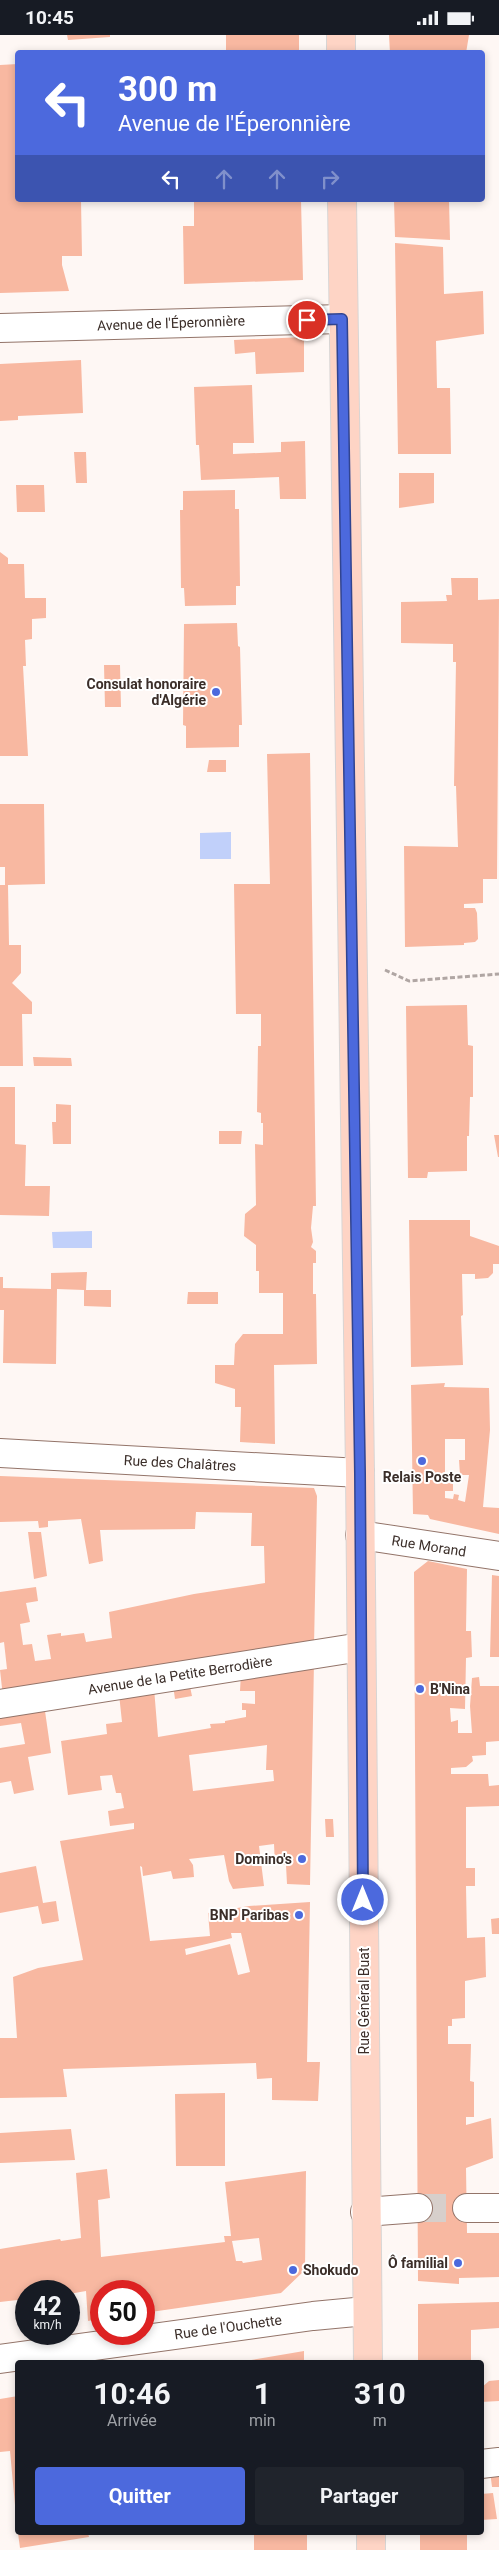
<!DOCTYPE html>
<html lang="fr">
<meta charset="utf-8">
<style>
:root{--surface:#171b24;--page:#20242c;--text:#f1f3f6;--muted:#9ea1a6;--accent:#4c69dd}
body{margin:0;font-family:Roboto,sans-serif;background:var(--page);color:var(--text);height:100vh;display:flex;flex-direction:column;font-size:19px;white-space:nowrap}
*{box-sizing:border-box;margin:0}
p{font-size:16px;color:var(--muted)}
.icon{flex:none;width:28px;height:28px;fill:none;stroke:currentColor;stroke-width:2;stroke-linecap:round;stroke-linejoin:round}
.map{position:relative;flex:1;overflow:hidden}
.sheet{position:absolute;left:15px;top:2325px;width:469px;height:175px;display:flex;flex-direction:column;background:var(--surface);border-radius:5px;box-shadow:0 2px 8px #0003}
.sheet>*{flex:none}
.banner{position:absolute;left:15px;top:15px;width:470px;height:152px;border-radius:5px;box-shadow:0 2px 8px #0003;background:#4c69dd;color:#fff;overflow:hidden}
.speed{position:absolute;left:15px;top:2245px;display:flex;gap:10px;font-size:25px;font-weight:700;text-align:center}
.speed>*{display:grid;place-content:center;width:65px;height:65px;border-radius:50%;background:var(--surface);box-shadow:0 2px 8px #0003;line-height:1}
.speed small{font-size:12px;font-weight:400}
.speed .limit{border:8px solid #d22;background:#fff;color:#111}
.pin{position:absolute;display:grid;place-items:center;width:42px;height:42px;color:#fff;margin:-21px;border:2px solid #fff;border-radius:50%;box-shadow:0 1px 5px #0007}
.me{position:absolute;width:55px;margin:-28px;rotate:0deg;stroke-linejoin:round;filter:drop-shadow(0 0 4px #0008)}
.turn{display:flex;align-items:center;gap:18px;height:105px;padding:0 20px;font-size:22px}
.turn .icon{width:65px;height:65px;stroke-width:2.5}
.turn b{display:block;font-size:35px;line-height:42px}
.lanes{display:flex;align-items:center;height:48px;padding:0 20px;background:#0003;justify-content:center;gap:25px;direction:ltr}
.lanes .off{opacity:.35}
.eta{display:flex;justify-content:space-evenly;align-items:center;height:85px;text-align:center}
.eta b{font-size:30px;font-weight:700;line-height:35px}
.action{display:flex;gap:10px;margin-top:auto;padding:10px 20px}
.action a{flex:1;height:58px;border-radius:5px;background:var(--accent);color:#fff;font-size:20px;font-weight:700;line-height:58px;text-align:center}
.action a+a{background:var(--page);color:var(--text)}
.status{display:flex;justify-content:space-between;align-items:center;height:35px;padding:0 25px;background:var(--surface);direction:ltr}
.status svg{height:14px;fill:currentColor}
.map>svg:first-child{display:block}
.water{fill:#c1d0fa}
.building{fill:#f8b8a1;fill-rule:evenodd}
.lines{fill:none;stroke-linecap:round;stroke-linejoin:round}
.minor-tunnel{stroke:#d7cfcb;stroke-width:28;stroke-dasharray:28 14;stroke-linecap:butt}
.minor-casing{stroke:#937469;stroke-width:30}
.major-casing{stroke:#d8d5d4;stroke-width:30}
.path{stroke:#b0a6a3;stroke-width:3;stroke-dasharray:5 2.5;stroke-linecap:butt}
.minor{stroke:#fff;stroke-width:28}
.major{stroke:#fed4c5;stroke-width:28}
.route-casing{stroke:#314490;stroke-width:12}
.route{stroke:#4c69dd;stroke-width:9}
.poi-dot{fill:#4c69dd;stroke:#fff;stroke-width:2}
.labels{text-anchor:middle;stroke-width:4;stroke-linejoin:round;paint-order:stroke}
.street-label{font-size:14px;fill:#3b2e29;stroke:#fff}
.poi-label{font-size:14px;font-weight:bold;fill:#3b2e29;stroke:#fff;text-anchor:end}
</style>
<div class="status"><b>10:45</b><svg viewBox="0 0 49 12"><path d="M0 12V9h3v3zM5 12V6h3v6zM10 12V3h3v9zM15 12V0h3v12zM26 1h20v11H26zM47 4h2v5h-2z"/></svg></div>
<div class="map">
<svg width="499" height="2515" viewBox="0 0 499 2515">
<rect width="100%" height="100%" fill="#fef7f4"/>
<path class="water" d="M231 797V824H200V798Z
M92 1196V1213H53L52 1197Z"/>
<path class="building" d="M67 0H110V2L68 5Z
M226 0H299V18H226Z
M389 0H469L466 18H390Z
M18 29V165H81L82 221H62V230L69 256 0 258V30Z
M194 165H301L303 245 184 249 183 191H194Z
M394 165H449L450 205 395 202Z
M395 208 443 212 444 259 483 256 484 299 436 306 437 353H450L451 419H398Z
M304 302V337L256 339 255 317 235 319 234 305Z
M81 325 83 378 18 381V385L0 386V329Z
M252 350 254 408H233V419L281 417V407L305 406 306 464H280L279 442 201 445 199 410H196L194 352Z
M74 417H86L87 448H76Z
M399 438H434V468L399 473Z
M16 450H44L45 477H17Z
M235 455V474H239L240 551H236V570L185 571 184 553H181L180 475H183V456Z
M0 517 8 523V529H24L25 563H46V583L32 584V604L25 605 26 631H23L28 721H0Z
M451 543H478V565L499 564 497 844H483V868L464 869V873H475L477 878 478 904 475 907 464 908V910L405 912 404 811 458 812 456 751H454L456 627H453V609L401 608V567L447 566 446 560H452Z
M237 588 238 611 240 612 242 690H239V712L186 713V691L183 690 184 589Z
M104 630H120L121 672H105Z
M310 718 316 1171H313L311 1193 313 1207 311 1212 316 1216V1228H313V1259H316L317 1329 274 1330 275 1409 240 1407 241 1372H235V1354L215 1348V1330H234L235 1309 243 1299H283V1258H259V1236H256V1210L244 1201 245 1179 256 1170 255 1109 263 1110V1088H261V1078L257 1077 258 1011H261V979H236L234 849H270L267 719Z
M209 725H226V737H207Z
M0 769H44L45 849 8 850 9 910H21V938L12 948 32 967V979H22L23 1031H0V850H5V832H0Z
M467 970 468 1010 473 1011V1062H470L469 1101H467V1136L428 1137 427 1143H408L406 971Z
M33 1022 71 1023 72 1031H34Z
M0 1052H15V1109L26 1110 25 1151H50L49 1181 0 1180Z
M56 1069 71 1070V1109H53L52 1087H56Z
M219 1096H242L241 1109H219Z
M494 1100H499V1122H498Z
M409 1185H470V1201L499 1211V1229H493V1238L488 1243 475 1244V1239H462L463 1280 461 1281 463 1330 411 1332Z
M87 1237 86 1255H111V1272L84 1271V1255L57 1254 56 1329 3 1328 4 1275H0V1242H3V1253L51 1254V1238Z
M188 1257H218V1269H187Z
M445 1348 444 1352 489 1353 490 1395 483 1472 499 1473V1499L430 1484 428 1480 413 1479 411 1350ZM445 1404H465V1425H459L460 1440H469L465 1467 458 1465 459 1460 454 1459 453 1464 445 1463V1456H453V1439L445 1438Z
M0 1441 314 1453 317 1461 314 1611 3 1662 0 1635 7 1634 4 1607 0 1608V1557L36 1552 38 1566 26 1568 30 1587 20 1589 23 1610 32 1609 35 1626 51 1624 47 1600 61 1598V1601L84 1598 86 1607 112 1603 109 1577 194 1559 265 1548 264 1511H251L252 1478 196 1477 195 1494 100 1495 103 1526 89 1529 81 1484 48 1486V1492L39 1493 38 1486 0 1487Z
M28 1497H41L47 1541 34 1544Z
M428 1526 467 1534 466 1596H471L472 1622 466 1623 465 1674 450 1673 451 1687 458 1685V1698H472L470 1671 472 1643 479 1642 480 1651H499V1706L486 1707V1720L472 1721 473 1726 466 1732 451 1733V1739H488L489 1751 499 1750V1771L466 1772V1833H475V1851H466L467 1903 485 1902 486 1942 465 1946V1983L452 1984V1991H448V2009H471L470 2046 474 2047V2082H466V2090L491 2083 493 2123 466 2133 467 2198H499V2242L459 2243V2249L418 2246 414 1537Z
M492 1540 499 1541V1622H490Z
M314 1626 310 1850 287 1849 286 1830H275L274 1809 259 1811 264 1851 233 1854 229 1846 224 1820 189 1824 193 1830 194 1842 173 1844 171 1836 143 1841 142 1832 140 1831 150 1906 210 1901 208 1878 249 1871 310 1867 307 2027H320L318 2066 272 2065V2043L257 2044 256 2028 63 2034 67 2062 0 2063V2003H17L13 1942 38 1933 83 1925 60 1806 134 1794V1788L110 1791 108 1776 124 1773 121 1758H116L112 1740 100 1741 102 1755 68 1760 61 1706 107 1699 106 1689 122 1687 119 1659 154 1653 158 1702 211 1693 210 1689 225 1688V1686L246 1682V1675H242V1668L255 1669V1656H240L241 1638ZM267 1710 266 1735H273L274 1746 193 1756 189 1720ZM231 1898H241L250 1937 238 1940 230 1909 186 1920 185 1914 232 1903Z
M189 1647 192 1661 175 1664 173 1650Z
M44 1669 51 1718 28 1722 34 1755 14 1759 11 1746 0 1748V1713L25 1709 21 1688 0 1691V1676Z
M325 1784H333L334 1802H326Z
M36 1831 43 1868 56 1866 59 1886 42 1889 38 1871 0 1878V1838Z
M499 1883V1899H492L491 1884Z
M225 2058V2131H176L175 2059Z
M71 2094 75 2125 0 2128V2098Z
M107 2134 110 2163 98 2165 101 2222 225 2207 224 2201H231L225 2147 306 2136 305 2235 281 2258 144 2278V2256H101V2284L88 2286 86 2256 69 2259V2256H26V2264L0 2267V2214L60 2204 61 2206 81 2203 76 2138ZM259 2203 262 2225 243 2228 242 2226H236L232 2206Z
M499 2267V2293L471 2295V2328H418V2269Z
M304 2316V2328H245V2326Z
M499 2345V2366L481 2367V2353L489 2346Z
M18 2361V2480L16 2481 10 2416 0 2417V2364Z
M499 2435V2452H492L490 2436Z
M493 2458 497 2484 481 2485V2459Z
M18 2498H88L89 2502 20 2513Z
M254 2498H307V2515H254Z
M420 2498H482L483 2499 467 2500V2515H420Z"/>
<g class="lines">
<path class="minor-tunnel" d="M418 2173H467"/>
<defs>
<path id="minor" d="M0 293 342 284
M0 1418 360 1438
M360 1500 499 1521
M0 1669 361 1612
M467 2173H499
M365 2177 418 2173
M0 2324 313 2281 366 2276
M481 2429 499 2427"/>
<path id="major" d="M341 0V18
M342 165 360 1438 368 2328
M371 2498V2515"/>
</defs>
<use href="#minor" class="minor-casing"/>
<use href="#major" class="major-casing"/>
<path class="path" d="M385 935 409 946 499 939"/>
<use href="#minor" class="minor"/>
<use href="#major" class="major"/>
</g>
<g class="lines">
<defs>
<path id="route" d="M307 285 342 284 360 1438 363 1865"/>
</defs>
<use href="#route" class="route-casing"/>
<use href="#route" class="route"/>
</g>
<g class="poi-dot">
<circle cx="216" cy="657" r="5"/>
<circle cx="422" cy="1426" r="5"/>
<circle cx="420" cy="1654" r="5"/>
<circle cx="302" cy="1824" r="5"/>
<circle cx="299" cy="1880" r="5"/>
<circle cx="458" cy="2228" r="5"/>
<circle cx="293" cy="2235" r="5"/>
</g>
<g class="labels">
<g class="street-label">
<text transform="translate(171 288) rotate(-2)" y="5">Avenue de l'Éperonnière</text>
<text transform="translate(180 1428) rotate(3)" y="5">Rue des Chalâtres</text>
<text transform="translate(429 1511) rotate(9)" y="5">Rue Morand</text>
<text transform="translate(180 1640) rotate(-9)" y="5">Avenue de la Petite Berrodière</text>
<text transform="translate(364 1966) rotate(-90)" y="5">Rue Général Buat</text>
<text transform="translate(228 2292) rotate(-8)" y="5">Rue de l'Ouchette</text>
</g>
<g class="poi-label">
<text x="206" y="654">Consulat honoraire<tspan x="206" dy="16">d'Algérie</tspan></text>
<text x="422" y="1447" text-anchor="middle">Relais Poste</text>
<text x="430" y="1659" text-anchor="start">B'Nina</text>
<text x="292" y="1829">Domino's</text>
<text x="289" y="1885">BNP Paribas</text>
<text x="448" y="2233">Ô familial</text>
<text x="303" y="2240" text-anchor="start">Shokudo</text>
</g>
</g>
</svg>
<div class="speed"><div>42<small>km/h</small></div><div class="limit">50</div></div>
<div class="pin" style="left:307px;top:285px;background:#d93025"><svg class="icon" aria-label="arrive" viewBox="0 0 24 24"><path d="M6 21V4h12l-3 4 3 4H6"/></svg></div>
<svg class="me" style="left:363px;top:1865px" viewBox="-20 -20 40 40"><circle r="17" fill="#4c69dd" stroke="#fff" stroke-width="3"/><path d="M0-11L8 9 0 5-8 9z" fill="#fff"/></svg>
<div class="banner">
<div class="turn"><svg class="icon" aria-label="left" viewBox="0 0 24 24"><path d="M17 20v-9H6M10 6l-5 5 5 5"/></svg><div><b>300 m</b>Avenue de l'Éperonnière</div></div>
<div class="lanes"><svg class="icon" aria-label="left" viewBox="0 0 24 24"><path d="M17 20v-9H6M10 6l-5 5 5 5"/></svg><svg class="icon off" aria-label="ahead" viewBox="0 0 24 24"><path d="M12 20V5M6 11l6-6 6 6"/></svg><svg class="icon off" aria-label="ahead" viewBox="0 0 24 24"><path d="M12 20V5M6 11l6-6 6 6"/></svg><svg class="icon off" aria-label="right" viewBox="0 0 24 24"><path d="M7 20v-9h11M14 6l5 5-5 5"/></svg></div>
</div>
<section class="sheet">
<div class="eta">
<div><b>10:46</b><p>Arrivée</p></div>
<div><b>1</b><p>min</p></div>
<div><b>310</b><p>m</p></div>
</div>
<div class="action"><a>Quitter</a><a>Partager</a></div>
</section>
</div>
